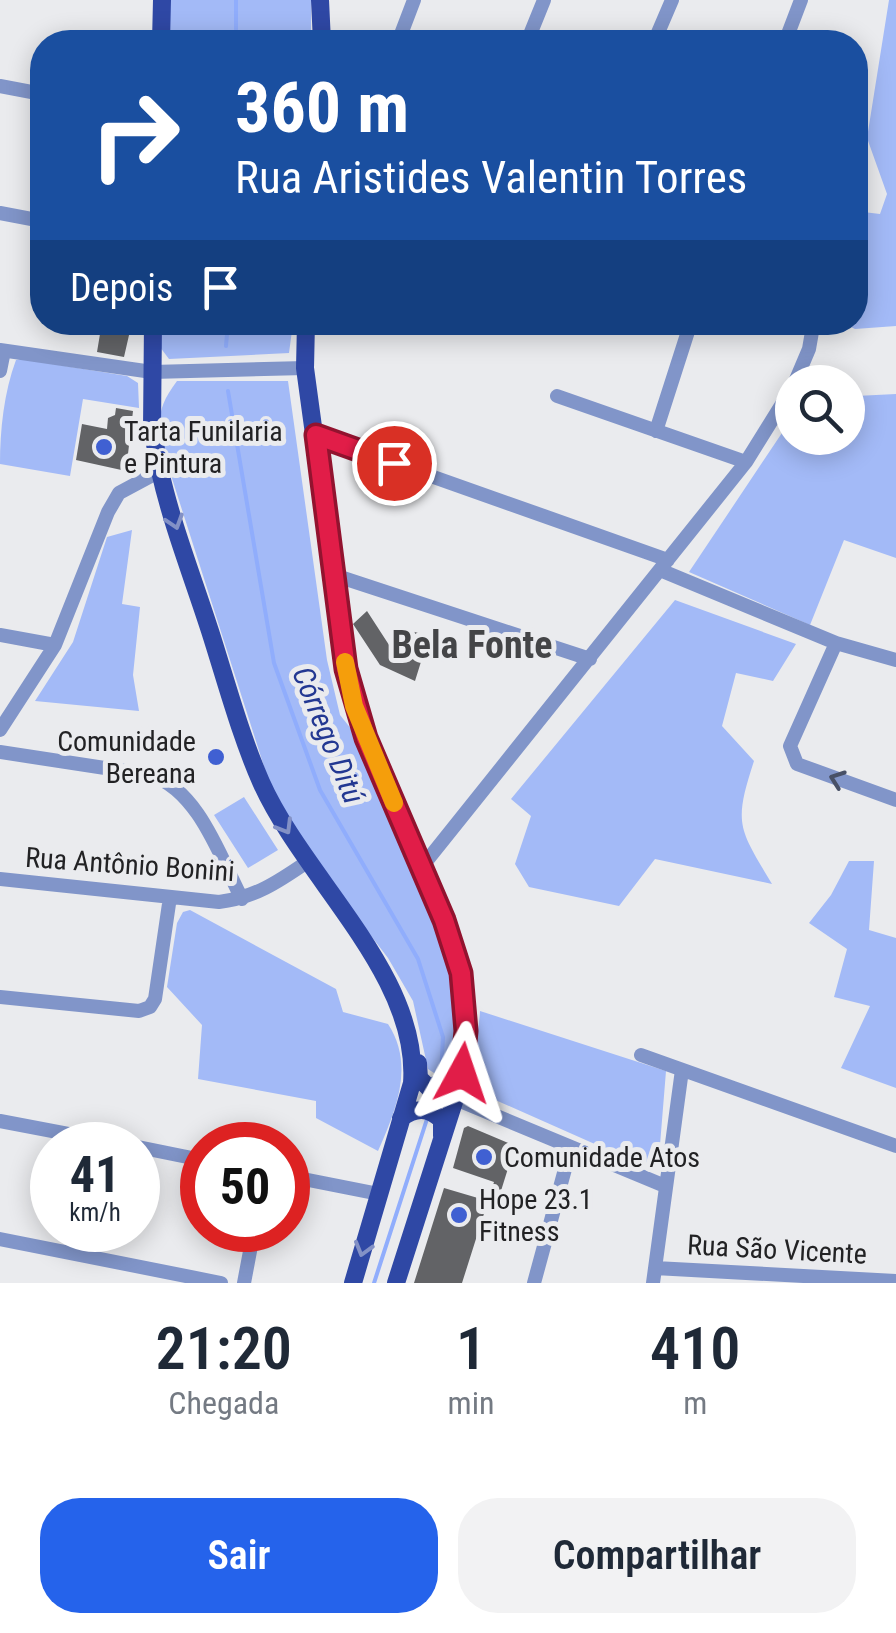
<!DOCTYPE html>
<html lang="pt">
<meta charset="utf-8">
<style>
:root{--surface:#fff;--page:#f2f2f3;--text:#1f2937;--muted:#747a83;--accent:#2563eb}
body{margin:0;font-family:"Roboto Condensed",sans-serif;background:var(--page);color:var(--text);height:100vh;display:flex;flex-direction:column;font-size:38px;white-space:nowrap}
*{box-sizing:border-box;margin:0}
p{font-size:32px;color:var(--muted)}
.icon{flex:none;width:55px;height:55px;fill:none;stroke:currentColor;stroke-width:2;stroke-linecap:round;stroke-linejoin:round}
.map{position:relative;height:1283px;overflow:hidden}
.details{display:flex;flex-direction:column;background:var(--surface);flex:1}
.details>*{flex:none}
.guide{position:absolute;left:30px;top:30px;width:838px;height:305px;border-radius:40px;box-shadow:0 5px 25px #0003;background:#1a4fa0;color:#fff;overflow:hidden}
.controls{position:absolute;left:775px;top:365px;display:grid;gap:20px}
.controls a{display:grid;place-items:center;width:90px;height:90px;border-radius:50%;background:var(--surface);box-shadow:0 5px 25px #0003;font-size:50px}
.speed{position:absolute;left:30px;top:1122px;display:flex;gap:20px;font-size:50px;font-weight:700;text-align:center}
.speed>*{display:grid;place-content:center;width:130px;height:130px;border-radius:50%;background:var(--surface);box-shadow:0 5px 25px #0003;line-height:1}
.speed small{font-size:25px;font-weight:400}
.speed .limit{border:15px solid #d22;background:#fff;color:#111}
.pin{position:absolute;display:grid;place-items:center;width:85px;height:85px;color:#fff;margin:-42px;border:5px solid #fff;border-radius:50%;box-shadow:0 2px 10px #0007}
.me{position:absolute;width:110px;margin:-55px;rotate:5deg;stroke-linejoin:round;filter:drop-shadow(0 0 8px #0008)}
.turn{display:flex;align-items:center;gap:35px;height:210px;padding:0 40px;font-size:45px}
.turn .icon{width:130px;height:130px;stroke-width:2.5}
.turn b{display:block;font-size:70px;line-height:85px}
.then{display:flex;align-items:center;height:95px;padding:0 40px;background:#0003;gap:20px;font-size:38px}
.eta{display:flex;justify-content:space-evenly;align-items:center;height:170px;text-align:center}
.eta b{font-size:60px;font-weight:600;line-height:70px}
.action{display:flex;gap:20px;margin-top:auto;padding:20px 40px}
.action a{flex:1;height:115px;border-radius:40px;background:var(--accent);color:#fff;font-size:40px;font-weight:600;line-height:115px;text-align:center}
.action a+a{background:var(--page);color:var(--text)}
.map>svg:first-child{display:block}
.green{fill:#a3baf7}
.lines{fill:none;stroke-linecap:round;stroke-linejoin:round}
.stream{stroke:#90adfc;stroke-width:4}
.building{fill:#626366}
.minor{stroke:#8195c9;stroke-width:14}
.major{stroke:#2f48a5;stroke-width:18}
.oneway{stroke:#8391c6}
.oneway2{stroke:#485066}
.route-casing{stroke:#92132f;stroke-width:25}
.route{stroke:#e11d48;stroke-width:18}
.slow{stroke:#f59e0b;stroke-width:18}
.poi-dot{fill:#4060d2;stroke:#eaebee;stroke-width:4}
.labels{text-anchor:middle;stroke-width:10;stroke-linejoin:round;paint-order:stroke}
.poi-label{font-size:28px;fill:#222224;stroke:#eaebee;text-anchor:start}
.street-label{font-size:28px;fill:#222224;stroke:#eaebee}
.water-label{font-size:30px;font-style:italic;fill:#233892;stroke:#eaebee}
.district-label{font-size:38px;font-weight:bold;fill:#444547;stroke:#eaebee}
</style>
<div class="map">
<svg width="896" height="1283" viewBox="0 0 896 1283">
<rect width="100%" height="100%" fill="#eaebee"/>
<path class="green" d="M168 0H311V42H167Z
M889 0H896V326L855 329 843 323 855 322V211L880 214 887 194 867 138Z
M161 323H293L289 353 169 359 160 347Z
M22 359 127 376 138 383 139 408 83 399 70 476 0 464C0 430 4 392 16 360Z
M177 381H288L327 660 340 715 364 745 434 915 452 971 459 999 456 1066 437 1075 428 1069 413 1001 388 958 313 860 269 782 168 466C159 428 152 414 177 381Z
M848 388 856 396 896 394V558L844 540 810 625 689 572 792 418V438H848Z
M132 530 122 604 140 607 133 675 139 711 35 701 73 642 107 537Z
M675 600 796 644 773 681 736 673 722 726 754 761C733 825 739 828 772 884L655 859 619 906 529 887 515 864 531 816 511 799Z
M244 797 278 850 248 868 214 815Z
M849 861H874L869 930 896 938V1088L841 1068 870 1006 834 997 847 949 809 923 831 895Z
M190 910 336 989 343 1012 388 1024C415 1065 396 1110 378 1151L316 1118V1101L198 1079 202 1025 167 987 177 923 183 912Z
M480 1011 666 1071 659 1157 655 1162 642 1165 475 1091 469 1083C470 1058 479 1036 480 1011Z"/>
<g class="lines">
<path class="stream" d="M236 42V0
M226 346 228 322
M228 391 274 663 320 790 418 959 443 1037 441 1074
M374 1283 427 1119"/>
</g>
<path class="building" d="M102 322H132L124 357 97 352Z
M116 408 133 411 126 471 76 460 82 424 107 429 108 418 115 415Z
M367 611 391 648 405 652 411 631 429 636 415 681 380 665 353 624Z
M468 1126 515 1146 500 1194 491 1192 494 1182 453 1168 464 1128Z
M444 1188 488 1201 462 1283H414Z"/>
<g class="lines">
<path class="minor" d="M398 42 414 0
M527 42 544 0
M654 42 672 0
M785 42 801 0
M0 86 42 94
M855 110H858
M0 213 42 221
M0 350 152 372 305 368
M0 371 4 351
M795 382 809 349 813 326
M557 396 746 462
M656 431 691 322
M315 435 668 560
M660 570 836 643 896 660
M334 575 590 659
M0 635 55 645
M836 643 790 746 797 764 896 800
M0 730 55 645 108 512 119 493 160 471
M0 752 151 775C199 791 220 857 242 899
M421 868 746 462 792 388
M0 879 219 902C254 898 278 882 307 862
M0 997 139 1011 150 1007 155 999 170 897
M641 1055 896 1146
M429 1088 665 1186
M0 1121 126 1145
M138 1147 202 1160
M288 1176 379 1194
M0 1239 221 1283
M655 1268 896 1281
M244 1283 254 1230
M534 1283 571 1147
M653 1283 682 1070"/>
<path class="major" d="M320 0 322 42
M161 42 162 0
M153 322 152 428 160 471C172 525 193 578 210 631 226 681 240 734 261 782 304 879 420 975 412 1083L353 1283
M306 322 305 368 346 669 354 706 444 920 461 973 465 1006 461 1080 396 1283
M418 1063 419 1078 429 1088 462 1073
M401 1118C416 1107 428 1107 442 1120V1136"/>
</g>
<defs><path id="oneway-chevron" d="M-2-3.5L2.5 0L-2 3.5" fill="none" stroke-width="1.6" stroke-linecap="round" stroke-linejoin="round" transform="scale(2.5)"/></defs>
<g class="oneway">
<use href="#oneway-chevron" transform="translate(175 522) rotate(72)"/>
<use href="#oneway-chevron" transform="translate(285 827) rotate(59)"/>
<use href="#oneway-chevron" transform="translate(363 1249) rotate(106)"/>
</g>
<use class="oneway2" href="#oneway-chevron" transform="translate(837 779) rotate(-160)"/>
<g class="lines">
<defs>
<path id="route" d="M394 463 316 435 346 669 366 738 444 920 461 973 466 1031 462 1073"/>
</defs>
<use href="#route" class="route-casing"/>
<use href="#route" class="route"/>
<path class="slow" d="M345 662 354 706 394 803"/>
</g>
<g class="poi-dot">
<circle cx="104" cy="447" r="10"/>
<circle cx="216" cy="757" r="10"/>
<circle cx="484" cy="1157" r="10"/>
<circle cx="459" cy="1215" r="10"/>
</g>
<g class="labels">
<g class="poi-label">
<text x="124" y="441">Tarta Funilaria<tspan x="124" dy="32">e Pintura</tspan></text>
<text x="196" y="751" text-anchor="end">Comunidade<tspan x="196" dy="32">Bereana</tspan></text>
<text x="504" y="1167">Comunidade Atos</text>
<text x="479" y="1209">Hope 23.1<tspan x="479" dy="32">Fitness</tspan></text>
</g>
<g class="street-label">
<text transform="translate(130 864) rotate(4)" y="10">Rua Antônio Bonini</text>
<text transform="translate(777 1249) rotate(3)" y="10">Rua São Vicente</text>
</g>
<g class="water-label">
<text transform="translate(328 735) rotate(68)" y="10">Córrego Ditú</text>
</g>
<g class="district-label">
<text x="472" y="658">Bela Fonte</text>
</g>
</g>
</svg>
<div class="controls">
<a><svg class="icon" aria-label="search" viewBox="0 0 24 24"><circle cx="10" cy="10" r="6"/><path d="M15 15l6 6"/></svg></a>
</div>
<div class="speed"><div>41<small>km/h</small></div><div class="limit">50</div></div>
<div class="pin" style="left:394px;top:463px;background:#d93025"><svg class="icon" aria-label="arrive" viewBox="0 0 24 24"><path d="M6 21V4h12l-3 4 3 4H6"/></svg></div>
<svg class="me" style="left:462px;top:1073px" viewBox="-20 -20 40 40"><path d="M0-17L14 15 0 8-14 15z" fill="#e11d48" stroke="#fff" stroke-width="4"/></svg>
<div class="guide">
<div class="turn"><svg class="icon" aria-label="right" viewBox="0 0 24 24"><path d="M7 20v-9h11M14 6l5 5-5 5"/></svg><div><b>360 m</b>Rua Aristides Valentin Torres</div></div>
<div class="then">Depois<svg class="icon" aria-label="arrive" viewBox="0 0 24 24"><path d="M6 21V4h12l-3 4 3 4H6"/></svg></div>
</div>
</div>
<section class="details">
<div class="eta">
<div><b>21:20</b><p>Chegada</p></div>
<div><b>1</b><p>min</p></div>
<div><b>410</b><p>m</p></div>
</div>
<div class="action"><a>Sair</a><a>Compartilhar</a></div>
</section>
